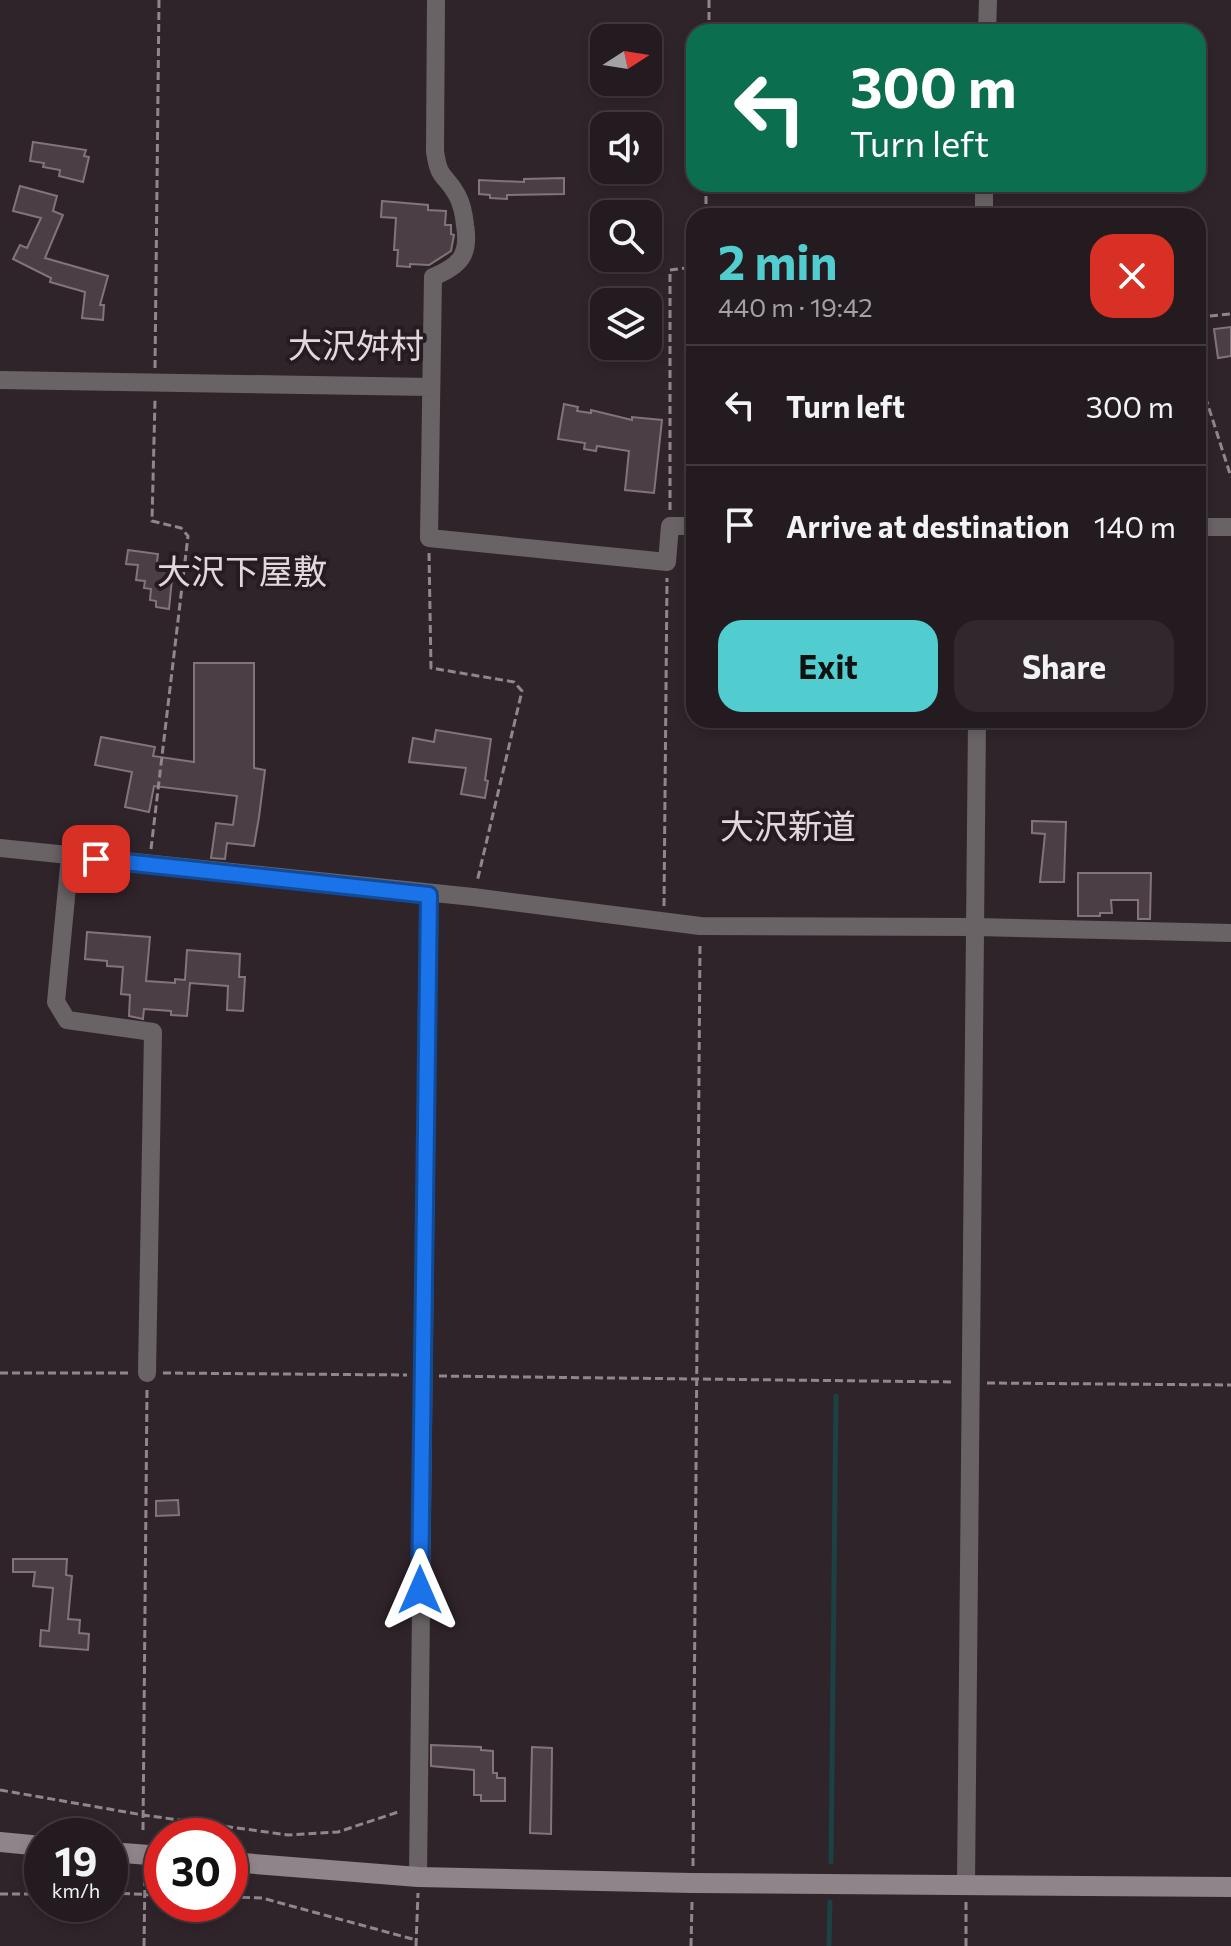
<!DOCTYPE html>
<meta charset="utf-8">
<style>
:root{--surface:#241b20;--page:#30282d;--text:#f1f3f6;--muted:#a3a1a5;--line:#41393e;--accent:#52cdcf}
body{margin:0;font-family:Commissioner,"Noto Sans JP",sans-serif;background:var(--page);color:var(--text);height:100vh;display:flex;flex-direction:column;font-size:30px;white-space:nowrap}
*{box-sizing:border-box;margin:0}
p{font-size:26px;color:var(--muted)}
.icon{flex:none;width:44px;height:44px;fill:none;stroke:currentColor;stroke-width:2;stroke-linecap:round;stroke-linejoin:round}
.map{position:relative;flex:1;overflow:hidden}
.panel{position:absolute;left:686px;top:208px;width:520px;height:520px;display:flex;flex-direction:column;background:var(--surface);border-radius:24px;box-shadow:0 4px 12px #0003,0 0 0 2px var(--line)}
.panel>*{flex:none}
.banner{position:absolute;left:686px;top:24px;width:520px;height:168px;border-radius:24px;box-shadow:0 4px 12px #0003,0 0 0 2px var(--line);background:#0b6e4f;color:#fff;overflow:hidden}
.needle{width:52px;rotate:78deg}
.buttons{position:absolute;left:590px;top:24px;display:grid;gap:16px}
.buttons a{display:grid;place-items:center;width:72px;height:72px;border-radius:16px;background:var(--surface);box-shadow:0 4px 12px #0003,0 0 0 2px var(--line);font-size:40px}
.speed{position:absolute;left:24px;top:1818px;display:flex;gap:16px;font-size:40px;font-weight:700;text-align:center}
.speed>*{display:grid;place-content:center;width:104px;height:104px;border-radius:50%;background:var(--surface);box-shadow:0 4px 12px #0003,0 0 0 2px var(--line);line-height:1}
.speed small{font-size:20px;font-weight:400}
.speed .limit{border:12px solid #d22;background:#fff;color:#111}
.pin{position:absolute;display:grid;place-items:center;width:68px;height:68px;color:#fff;margin:-34px;border-radius:16px;box-shadow:0 4px 12px #0006}
.me{position:absolute;width:88px;margin:-44px;rotate:0deg;stroke-linejoin:round;filter:drop-shadow(0 0 6px #0008)}
.turn{display:flex;align-items:center;gap:28px;height:168px;padding:0 32px;font-size:36px}
.turn .icon{width:104px;height:104px;stroke-width:2.5}
.turn b{display:block;font-size:56px;line-height:68px}
.round{display:grid;place-items:center;flex:none;width:84px;height:84px;border-radius:24px;background:var(--page)}
.headline{display:flex;align-items:center;justify-content:space-between;height:136px;padding:0 32px}
h1{font-size:48px;font-weight:700;line-height:60px;color:var(--accent)}
.button{display:flex;gap:16px;margin-top:auto;padding:16px 32px}
.button a{flex:1;height:92px;border-radius:24px;background:var(--accent);color:#111;font-size:32px;font-weight:700;line-height:92px;text-align:center}
.button a+a{background:var(--page);color:var(--text)}
ul{padding:0;list-style:none}
li{display:flex;align-items:center;gap:24px;height:120px;padding:0 32px;border-top:2px solid var(--line)}
li div{flex:1}
li b{display:block;font-size:30px}
li em{font-style:normal}
.map>svg:first-child{display:block}
.lines{fill:none;stroke-linecap:round;stroke-linejoin:round}
.stream{stroke:#1c4142;stroke-width:5}
.building{fill:#4b3e45;stroke:#83747c;stroke-width:2}
.path{stroke:#90868c;stroke-width:3;stroke-dasharray:8 4;stroke-linecap:butt}
.street{stroke:#696366;stroke-width:18}
.secondary{stroke:#8e8489;stroke-width:20}
.route-casing{stroke:#114b97;stroke-width:20}
.route{stroke:#1a73e8;stroke-width:14}
.labels{text-anchor:middle;stroke-width:8;stroke-linejoin:round;paint-order:stroke}
.quarter-label{font-size:34px;fill:#e0d8dc;stroke:#261b21}
</style>
<div class="map">
<svg width="1231" height="1946" viewBox="0 0 1231 1946">
<rect width="100%" height="100%" fill="#30242b"/>
<g class="lines">
<path class="stream" d="M831 1862 836 1396
M829 1946 830 1902"/>
</g>
<path class="building" d="M33 142 86 150 84 156 89 157 83 182 59 176 60 170 43 167 44 163 30 161Z
M564 178V194L507 195V199L490 198V195L479 194V180L524 182V179Z
M20 186 57 196 53 211 63 215 45 258 108 276 100 305H104L103 320 82 318 85 292 50 282 51 278 13 259 20 245 27 248 41 218 13 211Z
M382 201 428 205V210L446 211 445 225H451V234L454 235 451 251 429 265 410 264V267L397 266 398 250H394L396 218 381 217Z
M1231 327V356L1218 358 1214 329Z
M564 404 578 407 577 411 591 413V410L632 420V417L662 420 654 493 625 490 629 451 597 446 596 451 584 449 585 443 558 439Z
M128 550 158 554 157 562 170 564 168 579H172L169 609 156 607V601L150 600 151 589 144 588 145 581 136 580 138 565 126 564Z
M194 663H254V768L265 770 259 817 254 846 227 843 225 859 211 858 216 823 233 825 237 796 154 786 149 812 125 807 132 772 95 765 101 737 155 747 153 756 194 762Z
M436 730 491 739 485 780 488 781 485 798 461 794 466 768 409 762 413 738 434 742Z
M1032 821 1066 822 1064 882H1040L1045 834 1032 833Z
M1078 873H1151L1150 919H1138V900H1111L1112 913H1100V916H1078Z
M87 932 150 937 146 981 175 983V979L185 980 187 950 240 954 239 977H245L243 1011 227 1010 228 986 190 983 187 1016 171 1015V1011L144 1009 143 1019 129 1016 130 995 121 994 123 967 107 966V961L85 959Z
M178 1500 179 1515 156 1516V1501Z
M13 1559H67L66 1575 72 1576 68 1619 80 1620 79 1633 89 1634 88 1650 40 1646 41 1630 49 1631 53 1588 33 1586 35 1572H13Z
M431 1745 481 1747V1750L493 1751V1773H497V1778H505V1801H481V1795H474V1770L431 1766Z
M532 1747 552 1748 551 1834 530 1833Z"/>
<g class="lines">
<path class="path" d="M709 32V0
M706 216V184
M1198 317 1231 314
M155 368 159 0
M1198 374 1231 477
M670 510V270L694 267
M429 553 431 668 514 682 522 691 477 882
M151 849 188 536 181 528 152 521 155 400
M664 906 667 578
M0 1373H131
M163 1373 407 1375
M439 1376 955 1382
M987 1383 1231 1385
M0 1790 143 1815 288 1835 338 1832 401 1811
M143 1830 147 1389
M693 1866 700 942
M110 1893 162 1895
M0 1894H42
M230 1897 262 1898 416 1940
M144 1946 145 1876
M416 1946 418 1893
M691 1946 692 1902
M966 1946V1902"/>
<path class="street" d="M436 0 435 151C439 181 445 173 457 195 462 204 464 215 465 225 470 255 460 266 433 277L429 538 667 562 670 526H694
M987 32 988 0
M984 216V184
M0 380 431 387
M1198 527H1231
M0 848 473 897 700 926 976 927 1231 933
M70 856 56 1002 67 1020 153 1032 147 1373
M418 1877 429 895
M966 1885 977 720"/>
<path class="secondary" d="M0 1842 42 1846
M110 1852 162 1856
M230 1862 418 1877 692 1883 1231 1887"/>
</g>
<g class="lines">
<defs>
<path id="route" d="M96 859 429 895 420 1590"/>
</defs>
<use href="#route" class="route-casing"/>
<use href="#route" class="route"/>
</g>
<g class="labels">
<g class="quarter-label">
<text x="356" y="358">大沢舛村</text>
<text x="242" y="584">大沢下屋敷</text>
<text x="788" y="839">大沢新道</text>
</g>
</g>
</svg>
<div class="buttons">
<a><svg class="needle" viewBox="-14 -14 28 28"><path d="M0-13l5 13h-10z" fill="#e53935"/><path d="M0 13l5-13h-10z" fill="#a3a1a5"/></svg></a>
<a><svg class="icon" aria-label="sound" viewBox="0 0 24 24"><path d="M4 9h4l5-4v14l-5-4H4zM17 9q2 3 0 6"/></svg></a>
<a><svg class="icon" aria-label="search" viewBox="0 0 24 24"><circle cx="10" cy="10" r="6"/><path d="M15 15l6 6"/></svg></a>
<a><svg class="icon" aria-label="layers" viewBox="0 0 24 24"><path d="M12 4l9 5-9 5-9-5zM3 14l9 5 9-5"/></svg></a>
</div>
<div class="speed"><div>19<small>km/h</small></div><div class="limit">30</div></div>
<div class="pin" style="left:96px;top:859px;background:#d93025"><svg class="icon" aria-label="arrive" viewBox="0 0 24 24"><path d="M6 21V4h12l-3 4 3 4H6"/></svg></div>
<svg class="me" style="left:420px;top:1590px" viewBox="-20 -20 40 40"><path d="M0-17L14 15 0 8-14 15z" fill="#1a73e8" stroke="#fff" stroke-width="4"/></svg>
<div class="banner">
<div class="turn"><svg class="icon" aria-label="left" viewBox="0 0 24 24"><path d="M17 20v-9H6M10 6l-5 5 5 5"/></svg><div><b>300 m</b>Turn left</div></div>
</div>
<section class="panel">
<div class="headline"><div><h1>2 min</h1><p>440 m · 19:42</p></div><a class="round" style="background:#d93025;color:#fff"><svg class="icon" aria-label="close" viewBox="0 0 24 24"><path d="M6 6l12 12M18 6L6 18"/></svg></a></div>
<ul>
<li><svg class="icon" aria-label="left" viewBox="0 0 24 24"><path d="M17 20v-9H6M10 6l-5 5 5 5"/></svg><div><b>Turn left</b></div><em>300 m</em></li>
<li><svg class="icon" aria-label="arrive" viewBox="0 0 24 24"><path d="M6 21V4h12l-3 4 3 4H6"/></svg><div><b>Arrive at destination</b></div><em>140 m</em></li>
</ul>
<div class="button"><a>Exit</a><a>Share</a></div>
</section>
</div>
